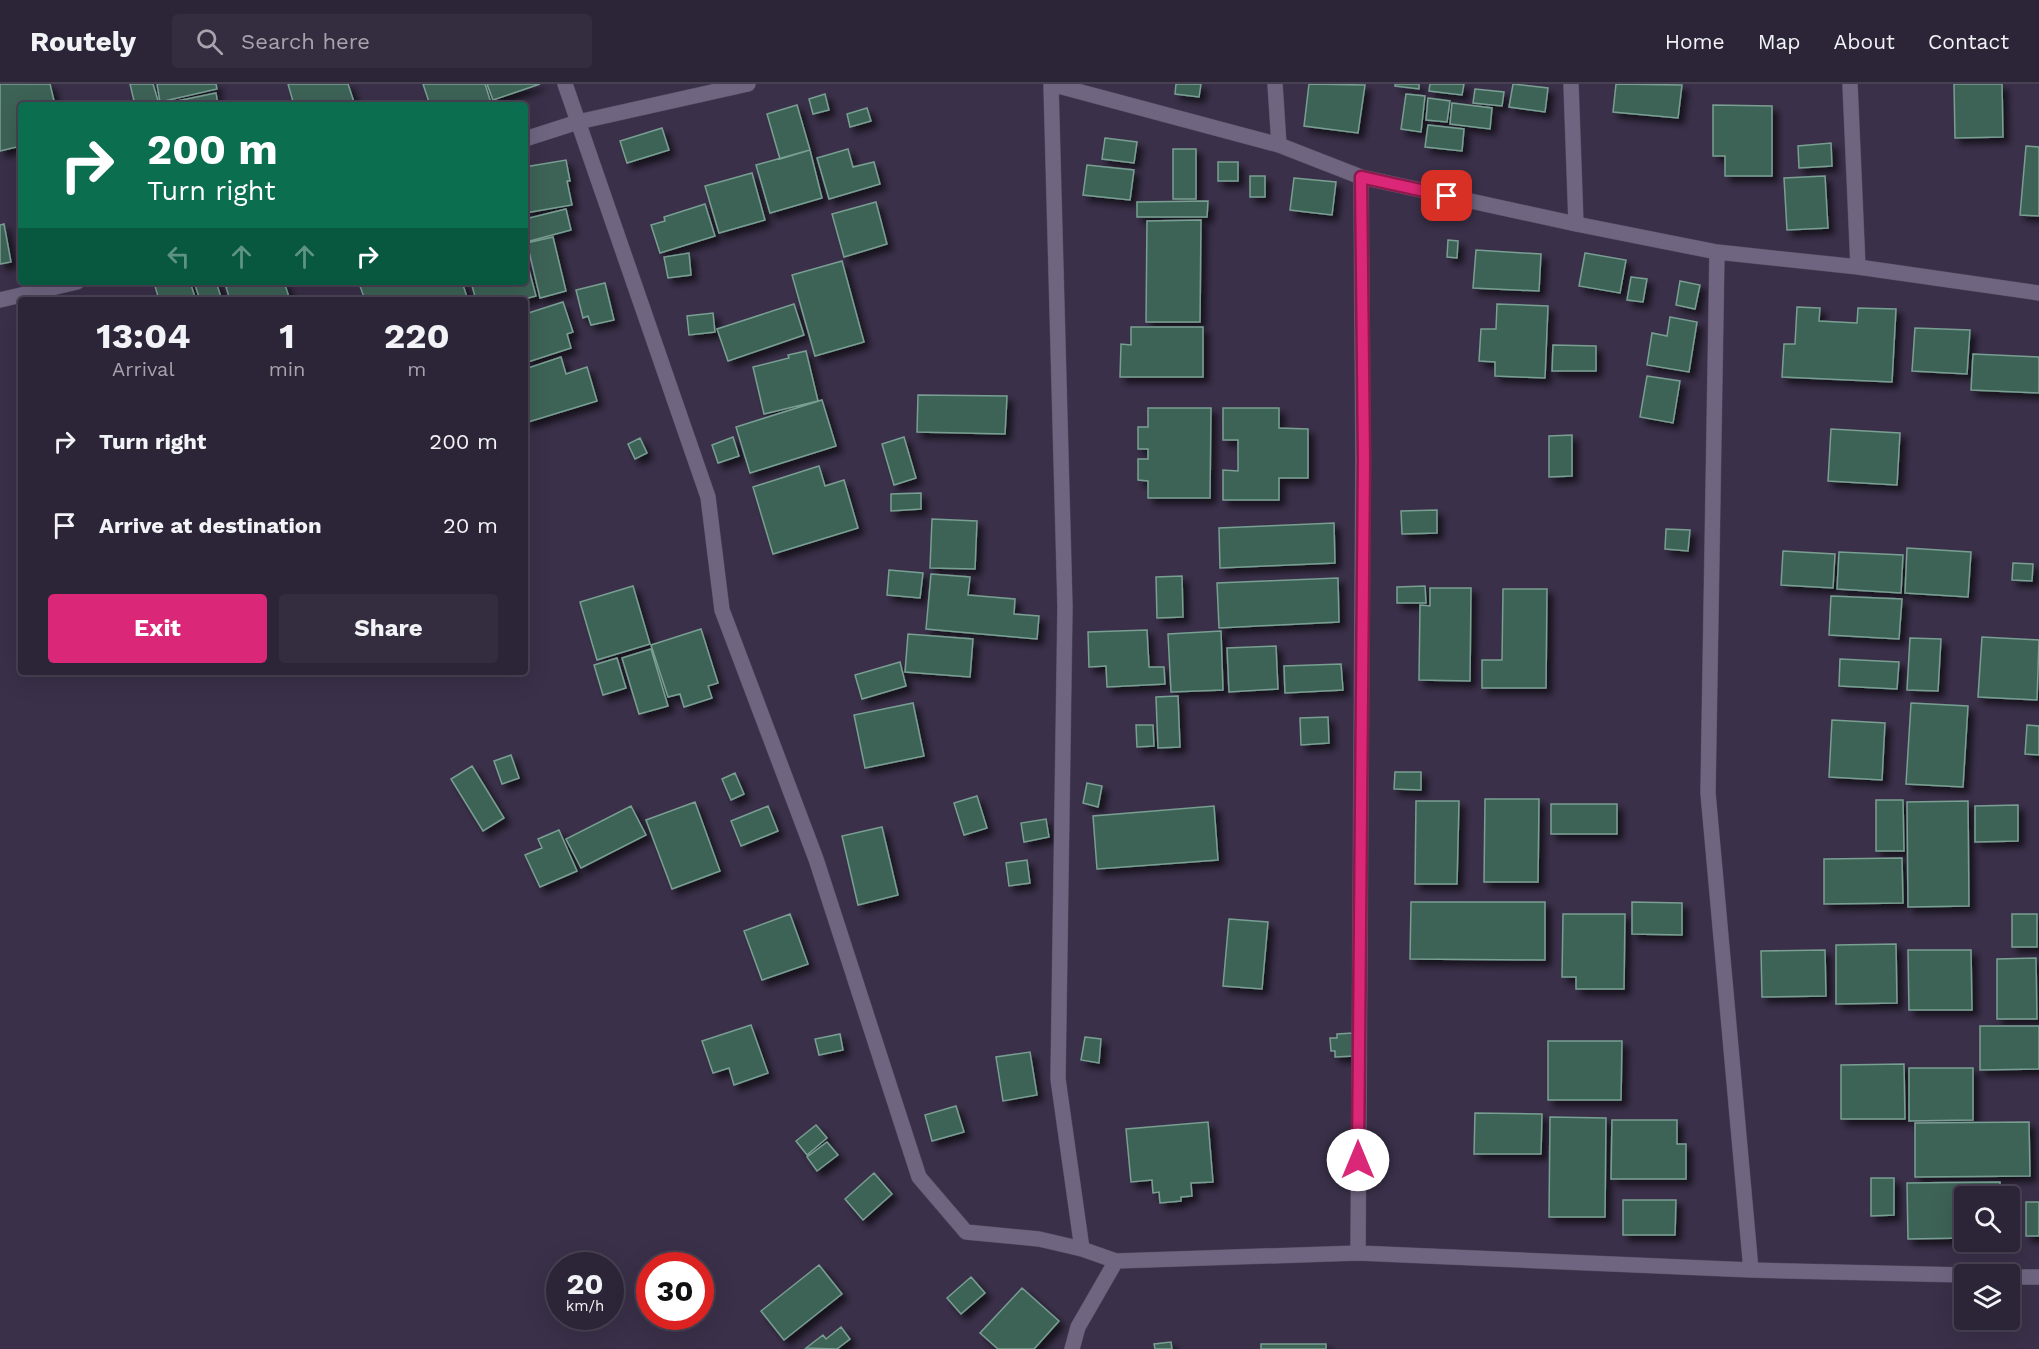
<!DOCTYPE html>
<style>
:root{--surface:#2c2437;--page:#342c3f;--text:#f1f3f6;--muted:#a6a4ad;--line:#484152;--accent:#db2777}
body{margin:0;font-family:"Work Sans",sans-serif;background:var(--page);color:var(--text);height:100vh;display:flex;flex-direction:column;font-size:22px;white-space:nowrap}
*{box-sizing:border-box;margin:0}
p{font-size:20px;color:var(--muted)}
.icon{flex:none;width:33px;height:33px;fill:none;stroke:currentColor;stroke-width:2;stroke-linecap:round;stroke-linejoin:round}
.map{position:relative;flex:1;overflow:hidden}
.details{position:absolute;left:18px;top:213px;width:510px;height:378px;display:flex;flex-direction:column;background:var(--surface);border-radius:6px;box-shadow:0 6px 24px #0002,0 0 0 2px var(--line)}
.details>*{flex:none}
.top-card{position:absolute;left:18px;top:18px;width:510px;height:183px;border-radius:6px;box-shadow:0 6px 24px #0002,0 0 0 2px var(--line);background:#0b6e4f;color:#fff;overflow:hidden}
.controls{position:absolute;left:1954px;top:1102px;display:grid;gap:12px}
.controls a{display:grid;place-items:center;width:66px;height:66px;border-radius:6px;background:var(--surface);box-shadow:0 6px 24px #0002,0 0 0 2px var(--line);font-size:30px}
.speed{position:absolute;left:546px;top:1168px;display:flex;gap:12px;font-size:30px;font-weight:700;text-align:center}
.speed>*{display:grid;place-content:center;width:78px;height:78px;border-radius:50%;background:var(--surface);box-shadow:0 6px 24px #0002,0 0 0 2px var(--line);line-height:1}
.speed small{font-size:15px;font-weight:400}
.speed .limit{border:9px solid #d22;background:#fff;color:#111}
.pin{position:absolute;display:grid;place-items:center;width:51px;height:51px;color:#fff;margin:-26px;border-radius:12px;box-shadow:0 3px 9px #0006}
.me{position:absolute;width:66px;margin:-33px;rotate:0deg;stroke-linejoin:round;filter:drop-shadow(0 0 4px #0008)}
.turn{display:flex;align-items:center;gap:21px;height:126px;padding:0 30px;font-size:27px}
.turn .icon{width:78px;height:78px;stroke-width:2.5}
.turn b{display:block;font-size:42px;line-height:51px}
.lanes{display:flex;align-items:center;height:57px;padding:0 30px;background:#0003;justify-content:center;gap:30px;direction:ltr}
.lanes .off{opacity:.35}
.eta{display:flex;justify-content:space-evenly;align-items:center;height:102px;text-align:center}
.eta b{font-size:36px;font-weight:700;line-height:42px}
.button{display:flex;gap:12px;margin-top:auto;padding:12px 30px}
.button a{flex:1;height:69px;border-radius:6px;background:var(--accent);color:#fff;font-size:24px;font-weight:700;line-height:69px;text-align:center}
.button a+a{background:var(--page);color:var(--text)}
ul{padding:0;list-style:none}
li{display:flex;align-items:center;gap:18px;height:84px;padding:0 30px}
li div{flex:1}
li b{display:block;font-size:22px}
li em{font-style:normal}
header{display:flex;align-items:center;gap:36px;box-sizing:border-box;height:84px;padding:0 30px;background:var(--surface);border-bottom:2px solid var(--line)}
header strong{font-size:28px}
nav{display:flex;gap:33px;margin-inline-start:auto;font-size:21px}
.search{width:420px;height:54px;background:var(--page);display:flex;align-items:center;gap:15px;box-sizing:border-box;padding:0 21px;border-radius:6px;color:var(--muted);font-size:22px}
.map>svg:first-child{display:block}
.building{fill:#3e6257;stroke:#799e92;stroke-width:1.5;filter:url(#shadow)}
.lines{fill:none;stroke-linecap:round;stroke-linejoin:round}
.minor-casing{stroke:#554d62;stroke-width:16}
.minor{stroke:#6f6581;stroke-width:15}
.route-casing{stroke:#8e194d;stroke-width:15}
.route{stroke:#db2777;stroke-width:10}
</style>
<header>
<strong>Routely</strong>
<div class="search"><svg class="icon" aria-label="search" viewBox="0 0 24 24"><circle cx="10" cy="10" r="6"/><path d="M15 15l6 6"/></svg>Search here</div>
<nav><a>Home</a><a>Map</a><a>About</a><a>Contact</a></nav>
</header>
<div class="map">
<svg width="2039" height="1265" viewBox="0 0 2039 1265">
<defs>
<filter id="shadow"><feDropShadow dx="5.5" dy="5.5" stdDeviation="3" flood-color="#0009"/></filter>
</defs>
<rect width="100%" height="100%" fill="#3a3049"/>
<path class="building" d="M0 0H50L55 21H21V62L0 67Z
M130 0H153L159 20 135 21Z
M157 0H216L217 5 160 18Z
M288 0H348L355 21H294Z
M423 0H485L491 19 486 21H430Z
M487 0H540L493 16Z
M1176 0H1201L1199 13 1175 10Z
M1309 0 1365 1 1358 49 1304 42Z
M1395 0H1419V5L1395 2Z
M1430 0H1464L1462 11 1429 7Z
M1513 0 1548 4 1545 28 1509 23Z
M1616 0 1682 1 1678 34 1613 28Z
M1954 0H2002L2003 53 1955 54Z
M1475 5 1504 8 1502 22 1473 19Z
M216 9 218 21H162V20Z
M825 10 829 26 813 30 809 15Z
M1406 10 1425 12 1421 48 1401 45Z
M1428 14 1450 17 1447 38 1426 36Z
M1452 19 1492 24 1490 45 1450 40Z
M797 21 810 66 780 75 767 30Z
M1713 21 1772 22V92H1725V72H1713Z
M867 24 871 37 850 43 847 30Z
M1428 41 1464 45 1462 67 1425 63Z
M662 44 669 66 627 79 620 57Z
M1105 54 1137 58 1134 79 1102 75Z
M1831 59 1832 82 1799 84 1798 62Z
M2026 62 2039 63V132L2020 131Z
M848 65 853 83 874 78 880 100 829 115 817 74Z
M1173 65H1196V115H1173Z
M810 66 822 114 770 129 756 81Z
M566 76 570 97H567L572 121 525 129V83Z
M1218 78H1238V97H1218Z
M1087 81 1134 86 1130 116 1083 111Z
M752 89 765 136 719 149 705 102Z
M1250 92H1265V113H1250Z
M1825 92 1828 144 1787 146 1784 94Z
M1294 94 1336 98 1332 131 1290 126Z
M1208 117 1207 133H1137V118Z
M876 118 887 160 844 173 832 130Z
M705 120 715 152 660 169 651 141 665 137 664 133Z
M566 125 571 146 526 158 525 135Z
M1201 136 1200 238H1146L1147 137Z
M4 140 11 178 0 180V141Z
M553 153 566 207 540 214 527 159Z
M1448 156 1458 157 1457 174 1447 173Z
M1476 166 1541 170 1539 207 1473 204Z
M689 169 691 191 668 194 664 173Z
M1585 169 1626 176 1620 209 1579 202Z
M842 177 864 258 815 272 792 191Z
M525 178H527L536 212 521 216H476L471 198H525Z
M1631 193 1647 195 1643 218 1627 216Z
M1680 197 1700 201 1695 225 1676 221Z
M168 198H190L196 216H159L155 202Z
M194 198H216L222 216H200Z
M240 198H284L290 216H230L226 203Z
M371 198H462L468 216H365L360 202Z
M605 199 614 236 591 241 588 232 583 234 576 206Z
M563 218 573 248 567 250 571 264 525 279V230Z
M794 220 804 251 728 277 717 245Z
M1497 220 1548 222 1545 294 1495 292V278L1479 277 1481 245H1496Z
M1797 223 1820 224 1819 237 1857 239 1858 224 1896 225 1892 298 1782 293 1784 260H1795Z
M713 229 715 248 689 251 687 232Z
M1670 233 1697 238 1689 288 1647 281 1652 249 1667 252Z
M1131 243H1203V293H1120L1121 260 1131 261Z
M1915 244 1970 246 1967 290 1912 287Z
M1553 261 1596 262V287H1552Z
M806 267 818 317 764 330 753 283 789 274 788 271Z
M1973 270 2039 273V309L1971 306Z
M561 273 566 290 587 283 597 317 525 339V285Z
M1647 292 1680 297 1673 339 1640 333Z
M918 311 1007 312 1005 350 917 348Z
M822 316 836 362 750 389 736 343Z
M1148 324H1211L1210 414H1148V397L1138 396V375H1148V365H1138V343H1148Z
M1223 324H1279V344L1308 345V394H1279V416H1223V386L1238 387V356H1223Z
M1831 345 1900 349 1897 401 1828 397Z
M1572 351V392L1549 393V352Z
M733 353 739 372 718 379 712 361Z
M904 353 916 394 894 401 882 360Z
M640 354 647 369 635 375 628 360Z
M819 382 825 402 844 396 858 444 773 470 753 403Z
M921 409V425L891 427V410Z
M1437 426V449L1402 450 1401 427Z
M932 435 977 437 975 485 930 484Z
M1334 439 1335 479 1220 484 1219 444Z
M1666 445 1690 446 1688 467 1665 465Z
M1907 464 1971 468 1968 513 1905 509Z
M1783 467 1835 470 1833 504 1781 501Z
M1839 468 1903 471 1901 509 1837 505Z
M2013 479 2033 480 2032 497 2012 496Z
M889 486 923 489 920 514 887 511Z
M931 490 970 493 968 511 1015 515 1014 530 1039 532 1037 555 926 545Z
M1182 492 1183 533 1157 534 1156 493Z
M1338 494 1339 538 1219 544 1217 499Z
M633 502 650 560 597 576 580 518Z
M1425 502 1426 519H1397V503Z
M1430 504H1471L1470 597 1419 596 1420 521 1430 522Z
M1503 505H1547L1546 604H1482V576H1502Z
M1831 512 1902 515 1899 555 1829 551Z
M701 545 718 599 708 602 712 614 684 623 680 610 668 613 651 561Z
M1147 546 1149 583H1164L1165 600 1107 603 1106 582 1089 583 1088 548Z
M1221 547 1223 606 1171 608 1168 550Z
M908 550 973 555 970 593 905 588Z
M1982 553 2039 556 2037 616 1978 613Z
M1910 554 1941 555 1938 607 1907 606Z
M1276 562 1278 605 1229 608 1227 564Z
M651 565 668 622 639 630 622 574Z
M617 574 626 604 603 611 594 581Z
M1840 575 1899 578 1897 605 1839 602Z
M900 578 906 602 862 615 855 591Z
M1341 580 1343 606 1285 609 1284 582Z
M1178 612 1180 663 1158 664 1156 613Z
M913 619 924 672 865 684 854 631Z
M1911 619 1968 622 1963 703 1906 700Z
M1328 633 1329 659 1301 661 1300 634Z
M1832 636 1885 639 1882 696 1829 693Z
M1136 641H1153L1154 662 1137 663Z
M2027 641 2039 642V671L2025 670Z
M511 671 519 694 502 700 494 677Z
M472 682 504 734 483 747 451 695Z
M1395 688H1421V706L1394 705Z
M735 689 744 710 731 716 722 695Z
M1087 699 1102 702 1098 723 1083 719Z
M977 712 987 744 964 751 954 719Z
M1485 715H1539L1538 798H1484Z
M1876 716H1903L1904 767H1876Z
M1416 717H1459L1457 800H1415Z
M1968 717 1969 822 1908 823 1907 718Z
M695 718 720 787 672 805 646 736Z
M1551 720H1617V750H1551Z
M2018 721V757L1975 758V722Z
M631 722 646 751 581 784 566 755Z
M768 722 778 747 741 762 731 737Z
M1214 722 1218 776 1097 785 1093 732Z
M1046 735 1049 753 1024 758 1021 739Z
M882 743 898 811 858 821 842 752Z
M559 746 577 787 540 803 525 771 542 764 538 755Z
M1902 774 1903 819 1824 820V775Z
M1027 776 1030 799 1009 802 1006 779Z
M1411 818H1545V876L1410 875Z
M1632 818 1682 819V851L1632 850Z
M790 830 808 880 762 896 744 847Z
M1563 830H1625L1624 905H1576V893H1562Z
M2012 830H2037V863H2012Z
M1229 835 1268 838 1262 905 1223 902Z
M1896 860 1897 919 1836 920V861Z
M1825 866 1826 912 1762 913 1761 867Z
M1908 866H1971L1972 926H1909Z
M2036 874 2037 935H1997V875Z
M751 941 768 989 734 1001 729 984 713 989 702 957Z
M1980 942H2039V985L1980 986Z
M1353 949 1354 972 1335 973V967H1331L1330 954H1337V950Z
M840 950 843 966 819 971 815 955Z
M1085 953 1101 955 1099 979 1081 976Z
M1548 957H1622L1621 1016H1548Z
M1030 968 1037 1011 1003 1017 996 973Z
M1904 980 1905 1035H1841V981Z
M1909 984H1973V1036L1909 1037Z
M956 1022 964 1048 932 1057 925 1031Z
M1475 1029 1542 1030 1541 1070H1474Z
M1550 1033 1606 1034 1605 1133H1549Z
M1612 1036H1677V1060H1686V1095H1611Z
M1208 1038 1213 1098 1191 1099 1192 1112 1181 1113V1117L1160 1119 1159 1108 1153 1109 1152 1096 1131 1098 1126 1045Z
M2029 1038 2030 1092 1915 1093V1039Z
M816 1041 827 1054 807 1071 796 1057Z
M827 1058 838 1071 817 1087 807 1073Z
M874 1089 892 1110 863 1136 845 1115Z
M1871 1094H1894V1131L1871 1132Z
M2000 1098V1113H1965V1154L1908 1155 1907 1099Z
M1623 1116H1676L1675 1151H1623Z
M2026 1118H2039V1152H2026Z
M819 1181 842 1210 784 1256 761 1227Z
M971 1193 985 1209 961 1230 947 1214Z
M1022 1204 1059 1237 1034 1265H998L980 1249Z
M841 1243 850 1255 837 1265 806 1264 823 1251 826 1255Z
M1171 1258 1172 1265H1155L1154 1260Z
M1261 1260H1326V1265H1261Z"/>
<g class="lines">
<defs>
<path id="minor" d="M565 0 708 413 722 526 816 775 919 1093 966 1148 1039 1155 1082 1165 1116 1177 1358 1169 1751 1186 1965 1191
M1051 0 1065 523 1058 995 1082 1165
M1051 0 1279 61 1361 93 1576 140 1717 168 1858 183 2039 209
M1275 0 1279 61
M1571 0 1576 140
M1850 0 1858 183
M525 55 578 38 748 0
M1717 168 1708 709 1751 1186
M0 216 77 198
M1358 1169 1363 376 1361 93
M2010 1193H2039
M1072 1265 1078 1243 1116 1177"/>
</defs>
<use href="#minor" class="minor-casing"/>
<use href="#minor" class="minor"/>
</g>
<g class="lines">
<defs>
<path id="route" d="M1358 1076 1364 376 1361 93 1447 112"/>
</defs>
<use href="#route" class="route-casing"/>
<use href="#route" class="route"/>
</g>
</svg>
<div class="controls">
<a><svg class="icon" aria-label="search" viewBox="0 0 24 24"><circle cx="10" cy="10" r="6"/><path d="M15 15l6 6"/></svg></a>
<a><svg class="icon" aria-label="layers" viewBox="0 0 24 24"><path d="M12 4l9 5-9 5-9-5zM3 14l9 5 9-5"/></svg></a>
</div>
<div class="speed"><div>20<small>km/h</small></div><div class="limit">30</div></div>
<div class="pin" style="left:1447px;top:112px;background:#d93025"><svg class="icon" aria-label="arrive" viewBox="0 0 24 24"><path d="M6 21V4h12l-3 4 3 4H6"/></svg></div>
<svg class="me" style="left:1358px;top:1076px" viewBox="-20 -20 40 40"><circle r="19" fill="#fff"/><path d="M0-13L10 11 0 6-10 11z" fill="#db2777"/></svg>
<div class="top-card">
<div class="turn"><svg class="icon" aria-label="right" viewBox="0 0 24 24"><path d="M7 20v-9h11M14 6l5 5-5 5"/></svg><div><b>200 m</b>Turn right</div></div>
<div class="lanes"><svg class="icon off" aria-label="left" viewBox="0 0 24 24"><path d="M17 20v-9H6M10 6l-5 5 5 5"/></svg><svg class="icon off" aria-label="ahead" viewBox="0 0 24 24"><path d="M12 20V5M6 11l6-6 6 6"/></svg><svg class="icon off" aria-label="ahead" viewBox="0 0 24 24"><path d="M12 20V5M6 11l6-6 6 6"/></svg><svg class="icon" aria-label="right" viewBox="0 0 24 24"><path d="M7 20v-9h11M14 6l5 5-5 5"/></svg></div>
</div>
<section class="details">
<div class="eta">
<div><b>13:04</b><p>Arrival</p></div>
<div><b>1</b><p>min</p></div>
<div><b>220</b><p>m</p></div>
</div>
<ul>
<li><svg class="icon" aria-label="right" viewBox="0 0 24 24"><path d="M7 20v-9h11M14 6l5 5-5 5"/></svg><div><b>Turn right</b></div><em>200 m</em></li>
<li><svg class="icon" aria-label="arrive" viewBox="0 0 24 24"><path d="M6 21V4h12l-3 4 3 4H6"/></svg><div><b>Arrive at destination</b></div><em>20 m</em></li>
</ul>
<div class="button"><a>Exit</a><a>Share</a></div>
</section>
</div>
